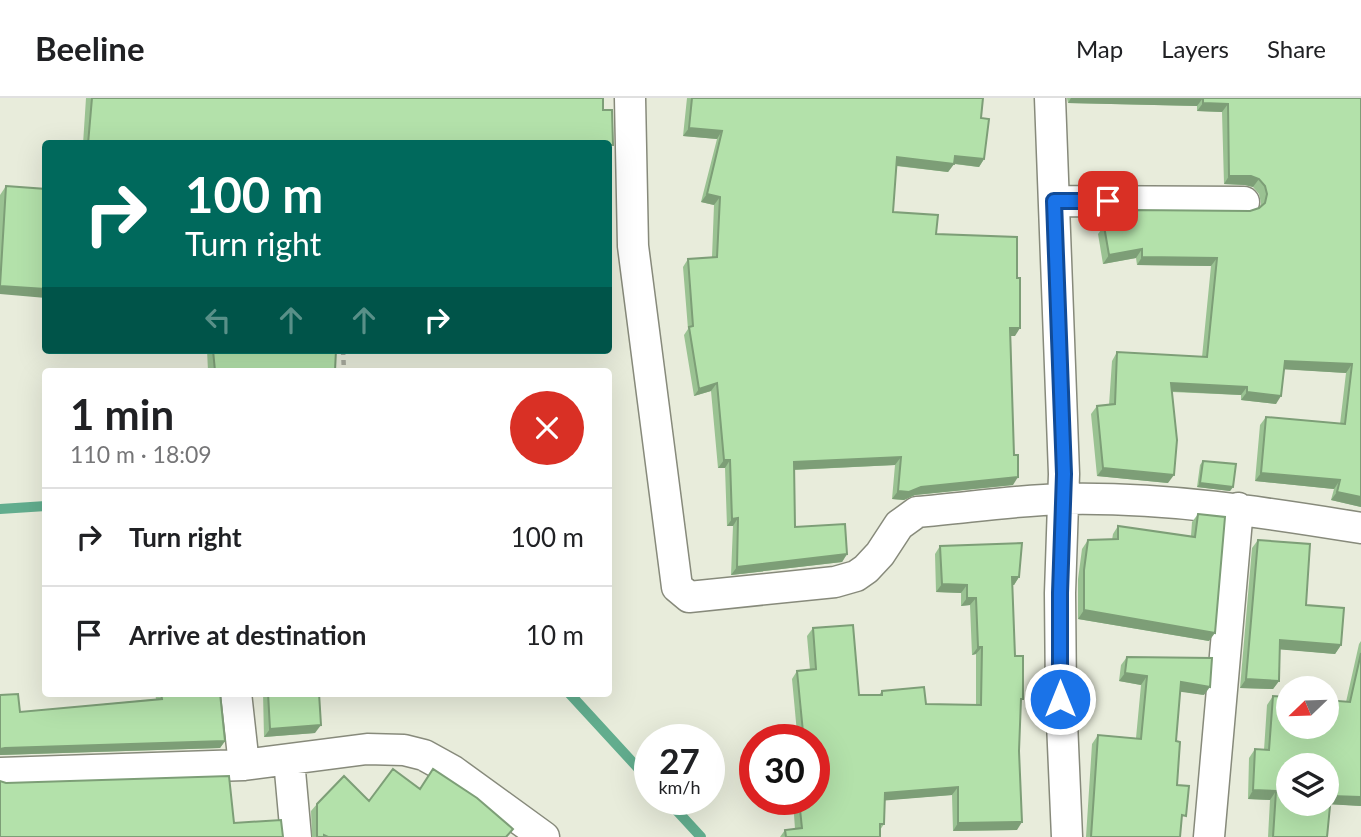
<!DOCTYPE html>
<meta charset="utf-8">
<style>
:root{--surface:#fff;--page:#f2f2f2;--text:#202124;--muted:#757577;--line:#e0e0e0}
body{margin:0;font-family:Lato,sans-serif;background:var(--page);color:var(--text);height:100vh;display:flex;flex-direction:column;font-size:26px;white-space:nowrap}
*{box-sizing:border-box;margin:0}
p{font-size:23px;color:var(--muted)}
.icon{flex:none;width:38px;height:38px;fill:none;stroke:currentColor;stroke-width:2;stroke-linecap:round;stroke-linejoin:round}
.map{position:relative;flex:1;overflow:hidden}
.panel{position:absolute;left:42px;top:270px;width:570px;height:329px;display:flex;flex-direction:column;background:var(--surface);border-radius:7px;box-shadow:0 7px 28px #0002}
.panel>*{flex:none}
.hud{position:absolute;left:42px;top:42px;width:570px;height:214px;border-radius:7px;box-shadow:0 7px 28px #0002;background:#00695c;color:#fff;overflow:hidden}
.needle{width:46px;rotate:247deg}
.buttons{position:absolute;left:1276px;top:578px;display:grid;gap:14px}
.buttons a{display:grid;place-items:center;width:63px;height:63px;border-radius:50%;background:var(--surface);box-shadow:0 7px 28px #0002;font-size:35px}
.speed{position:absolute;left:634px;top:626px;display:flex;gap:14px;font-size:35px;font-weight:700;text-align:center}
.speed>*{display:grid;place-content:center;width:91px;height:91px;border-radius:50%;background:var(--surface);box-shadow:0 7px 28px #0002;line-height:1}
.speed small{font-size:18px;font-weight:400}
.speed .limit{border:10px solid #d22;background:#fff;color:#111}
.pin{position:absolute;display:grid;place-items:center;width:60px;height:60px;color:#fff;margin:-30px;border-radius:14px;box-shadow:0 4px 10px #0006}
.me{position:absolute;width:77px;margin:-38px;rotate:0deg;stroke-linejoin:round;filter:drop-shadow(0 0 5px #0008)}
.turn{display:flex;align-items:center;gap:24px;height:147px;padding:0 28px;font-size:32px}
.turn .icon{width:91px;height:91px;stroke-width:2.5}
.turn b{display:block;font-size:49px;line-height:60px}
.lanes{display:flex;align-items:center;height:66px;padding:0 28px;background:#0003;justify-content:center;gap:35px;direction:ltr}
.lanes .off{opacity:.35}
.round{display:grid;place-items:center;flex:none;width:74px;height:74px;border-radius:37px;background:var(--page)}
.head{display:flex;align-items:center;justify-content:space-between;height:119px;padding:0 28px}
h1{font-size:42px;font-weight:700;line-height:52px}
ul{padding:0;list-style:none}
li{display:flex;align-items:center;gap:21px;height:98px;padding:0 28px;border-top:2px solid var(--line)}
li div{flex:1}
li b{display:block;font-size:26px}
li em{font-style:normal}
header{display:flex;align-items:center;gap:42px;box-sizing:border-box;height:98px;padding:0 35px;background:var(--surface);border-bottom:2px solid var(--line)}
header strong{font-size:33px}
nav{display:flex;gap:38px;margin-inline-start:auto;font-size:24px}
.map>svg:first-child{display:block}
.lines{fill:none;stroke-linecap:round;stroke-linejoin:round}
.stream{stroke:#62ad8e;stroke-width:10}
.minor-casing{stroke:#878a7b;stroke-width:33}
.path{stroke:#a8ab9e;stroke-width:4.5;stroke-dasharray:5 5;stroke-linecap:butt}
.minor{stroke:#fff;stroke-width:30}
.wall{fill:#9ac292}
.shaded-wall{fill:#7d9e77}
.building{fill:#b3e1aa;stroke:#7d9e77;stroke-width:2;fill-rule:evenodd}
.route-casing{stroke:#114b97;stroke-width:18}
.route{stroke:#1a73e8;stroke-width:12}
</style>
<header>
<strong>Beeline</strong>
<nav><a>Map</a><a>Layers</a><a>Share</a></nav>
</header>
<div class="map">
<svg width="1361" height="739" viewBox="0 0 1361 739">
<rect width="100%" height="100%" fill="#e8ecdb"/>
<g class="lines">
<path class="stream" d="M0 411 46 408
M569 595 649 682
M667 702 701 739"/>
<defs>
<path id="minor" d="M630 0 633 148 677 489 689 499 835 484 856 478 866 471 880 456 899 427 917 414C966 410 1016 402 1065 401 1165 399 1263 414 1361 430
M1050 0 1064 376 1060 495 1061 601 1067 739
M1054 103 1244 104
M236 595 244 667
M289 662 296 739
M0 675 244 667 367 651 404 652 424 657 453 673 544 739
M1209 739 1238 410"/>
</defs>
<use href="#minor" class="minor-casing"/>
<path class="path" d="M343 252 344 273"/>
<use href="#minor" class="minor"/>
</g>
<path class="wall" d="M86 0H603V12L609 46H83Z
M687 0H983L981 20 984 61 979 69 954 66 948 74 896 68 893 114 936 136 1015 238H1011L1013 387 915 397 904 402 892 401 895 367 794 372 795 429 847 456 842 464 731 477 733 428H727L725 370H718L711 293 694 298 684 237 688 231 683 169 688 161 712 159 714 107 701 104 717 41 683 38Z
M1067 0H1361V409L1331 402 1334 391 1255 383 1260 327 1266 319 1340 326 1346 275 1284 271 1276 306 1241 302V297L1172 294 1168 385 1097 378 1091 316 1097 308 1109 307 1112 263 1117 254 1202 259 1211 168 1137 167 1136 160 1103 166 1098 136 1104 128 1125 129 1126 121 1132 112 1250 113 1260 110 1261 105 1259 96 1253 89 1245 87 1224 86 1222 14 1197 13V8L1068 5Z
M6 88 0 196V97Z
M207 252H336L335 273H208Z
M1203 363 1233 389 1230 393 1197 389 1200 367Z
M1198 416 1209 543 1078 521V481L1082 451 1088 442H1112L1113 436 1118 428 1191 438 1192 424Z
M1258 442 1306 507 1341 547 1335 556 1280 551 1279 583 1273 591 1240 590 1252 450Z
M940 448 1019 479 1014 487H1012L1015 558 1020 605 1017 732 953 733 952 697 885 702 884 726 880 732V739H780L785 732 795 731 793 702H814V642H788L793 635H797L792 581 797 573 810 572 807 538 813 530 859 597H879L882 593 926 606 976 607V556L972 557 970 507 961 508V495L936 494 935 456Z
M1361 543V708L1330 706 1327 739H1268L1270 702 1248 701 1249 660 1255 651 1264 652 1267 607 1273 598 1346 604 1359 546Z
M1127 559 1204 597 1180 593 1176 643 1177 687 1181 725 1180 739H1086L1092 646 1098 637 1136 640 1141 587 1119 583 1121 567Z
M155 595H220L225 643 220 650 0 657V597L20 614 156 601Z
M263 595H319L315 635 264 639Z
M420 691 507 739H312L311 713 317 706 369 703Z"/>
<path class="shaded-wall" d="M1071 0H1203L1197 8 1068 5Z
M1203 5 1228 6 1222 14 1197 13Z
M689 30 722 33 717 41 683 38Z
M955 58 984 61 979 69 949 65Z
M897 59 954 66 948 74 891 67Z
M1229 78H1251L1259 81 1253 89 1245 87 1224 86Z
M707 96 720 99 714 107 701 104Z
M1142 151 1136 160 1103 166 1109 157Z
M1142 159 1217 160 1211 168 1137 167Z
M0 188 46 191V200L0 196Z
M1010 230H1020L1015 238H1005Z
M1285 263 1352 266 1346 275 1279 271Z
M717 285 711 293 694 298 699 291Z
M1171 285 1247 289 1241 297 1165 293Z
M1247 294 1281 298 1276 306 1241 302Z
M901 359 895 367 788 372 794 364Z
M724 362H730L725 370H718Z
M1103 370 1174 377 1168 385 1097 378Z
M1261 375 1340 382 1334 391 1255 383Z
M1018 379 1013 387 915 397 904 402 892 401 898 393 921 389Z
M1200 385 1233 389 1230 393 1197 389Z
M1337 394 1361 399V409L1331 402Z
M738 420 733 428H727L732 421Z
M847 456 842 464 731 477 737 469Z
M1012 479H1019L1014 487 1007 486Z
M942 486 967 487 961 495 936 494Z
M967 500H976L970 507 961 508Z
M1084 512 1215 535 1209 543 1078 521Z
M1280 542 1341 547 1335 556 1275 551Z
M978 549H982L976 556 972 557Z
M1125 575 1147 578 1141 587 1119 583Z
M1246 581 1279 583 1273 591 1240 590Z
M1181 584 1210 589 1204 597 1175 593Z
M321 627 315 635 264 639 270 631Z
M225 643 220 650 0 657V651L5 650Z
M958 689 952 697 879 703 885 695Z
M1253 692 1276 693 1270 702 1248 701Z
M1331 698 1361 699V708L1325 706Z
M1022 724 1017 732 953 733 958 725Z"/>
<path class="building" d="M92 0H603V12H612L613 47H609V46H88Z
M692 0H983L981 20 989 21 984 61 955 58 954 66 897 59 893 114 938 117 936 136 1017 139V180H1020V230H1010L1014 357H1018V379L921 389 909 394 898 393 901 359 794 364 795 429 845 426 847 456 737 469 738 420 732 421 730 362H724L717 285 699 291 689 229 693 228 688 161 717 159 720 99 707 96 722 33 689 30Z
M1203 0H1361V399L1337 394 1340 382 1261 375 1266 319 1345 326 1352 266 1285 263 1281 298 1247 294V289L1171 285 1177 342 1174 377 1103 370 1097 308 1115 306 1117 254 1207 259 1217 160 1142 159V151L1109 157 1104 128 1130 130 1132 112 1250 113 1259 110 1265 105 1267 96 1265 88 1259 81 1251 78H1229L1228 6 1203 5Z
M6 88 46 91V191L0 188Z
M213 252H336L335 273H215Z
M1203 363 1236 366 1233 389 1200 385Z
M1198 416 1225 419 1215 535 1084 512V472L1088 442 1118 441V428L1195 439Z
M1258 442 1310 446 1306 507 1344 510 1341 547 1280 542 1279 583 1246 581Z
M1022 445 1019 479H1012L1015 558H1023V601H1021L1019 653 1022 724 958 725V689L885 695 884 726H880V739H786L785 732 802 730 799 702H814V642H794L793 635 803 634 797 573 816 571 813 530 853 527 859 597H882V593L924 589 926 606 981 607 982 549H978L976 500H967V487L942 486 940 448Z
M1361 555V699L1331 698 1327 739H1273L1276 693 1253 692 1255 651 1269 652 1273 598 1288 599V628H1326V602L1350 604ZM1288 667H1326V705H1288Z
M1127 559 1212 560 1210 589 1181 584 1176 643 1180 644 1177 687 1189 688 1186 718 1182 717 1180 739H1091L1098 637 1141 641 1147 578 1125 575Z
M161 595H220L225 643 5 650 0 651V597L18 596 20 614 162 601Z
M268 595H319L321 627 270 631Z
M393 671 420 691 433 671 477 700 513 731 506 739H328L324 737V739H317V706L344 678 369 703Z
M229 678 234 725 281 722 283 739H0V683L6 685Z"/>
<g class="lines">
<defs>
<path id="route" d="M1060 601V495L1064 376 1054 103H1108"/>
</defs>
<use href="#route" class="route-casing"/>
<use href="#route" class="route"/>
</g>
</svg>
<div class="buttons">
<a><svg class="needle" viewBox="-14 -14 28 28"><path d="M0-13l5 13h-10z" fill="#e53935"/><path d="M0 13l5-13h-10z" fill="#757577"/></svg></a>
<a><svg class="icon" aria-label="layers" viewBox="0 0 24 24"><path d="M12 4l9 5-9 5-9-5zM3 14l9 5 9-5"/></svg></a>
</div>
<div class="speed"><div>27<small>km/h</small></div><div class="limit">30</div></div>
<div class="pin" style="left:1108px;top:103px;background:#d93025"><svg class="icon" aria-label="arrive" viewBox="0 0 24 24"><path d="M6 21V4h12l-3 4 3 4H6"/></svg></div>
<svg class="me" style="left:1060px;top:601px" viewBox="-20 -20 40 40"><circle r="17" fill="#1a73e8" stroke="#fff" stroke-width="3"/><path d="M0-11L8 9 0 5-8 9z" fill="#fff"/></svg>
<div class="hud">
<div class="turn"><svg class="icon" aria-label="right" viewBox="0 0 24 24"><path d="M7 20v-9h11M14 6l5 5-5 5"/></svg><div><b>100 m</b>Turn right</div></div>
<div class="lanes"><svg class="icon off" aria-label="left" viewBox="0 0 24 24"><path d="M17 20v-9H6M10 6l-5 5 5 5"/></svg><svg class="icon off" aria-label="ahead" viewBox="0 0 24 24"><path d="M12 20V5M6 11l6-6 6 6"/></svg><svg class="icon off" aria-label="ahead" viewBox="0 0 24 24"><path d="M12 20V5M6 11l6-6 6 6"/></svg><svg class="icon" aria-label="right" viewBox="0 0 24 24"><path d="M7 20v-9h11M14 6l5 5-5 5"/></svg></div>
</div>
<section class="panel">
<div class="head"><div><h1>1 min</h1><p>110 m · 18:09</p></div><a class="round" style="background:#d93025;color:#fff"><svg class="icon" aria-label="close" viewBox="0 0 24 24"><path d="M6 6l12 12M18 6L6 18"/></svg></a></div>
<ul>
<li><svg class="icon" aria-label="right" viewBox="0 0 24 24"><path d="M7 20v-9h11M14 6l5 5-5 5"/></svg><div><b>Turn right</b></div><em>100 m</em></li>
<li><svg class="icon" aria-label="arrive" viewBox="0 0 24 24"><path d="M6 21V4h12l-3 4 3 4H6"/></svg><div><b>Arrive at destination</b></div><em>10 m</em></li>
</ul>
</section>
</div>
